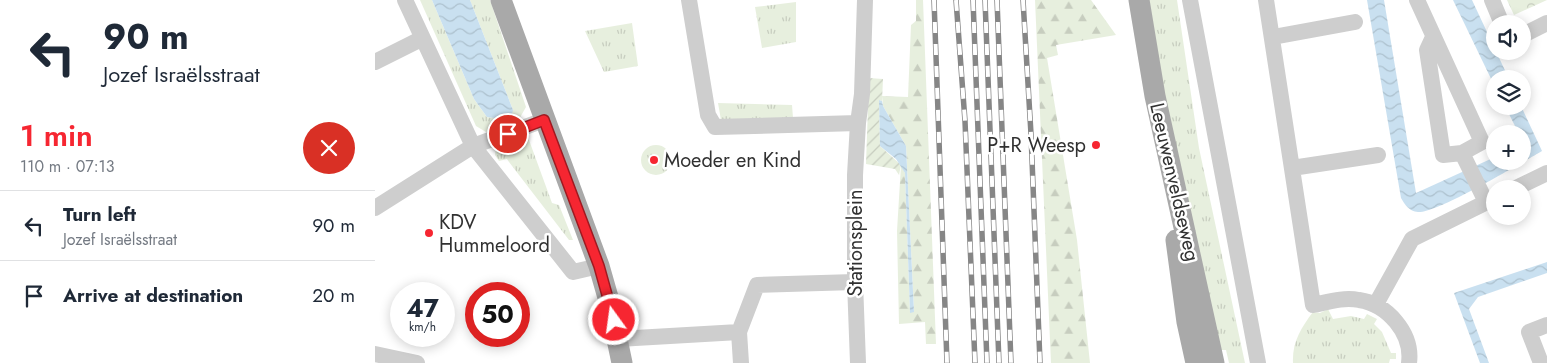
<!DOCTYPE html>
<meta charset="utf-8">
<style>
:root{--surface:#fff;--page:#f2f2f3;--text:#1f2937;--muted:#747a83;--line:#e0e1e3;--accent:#f62631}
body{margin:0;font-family:Jost,sans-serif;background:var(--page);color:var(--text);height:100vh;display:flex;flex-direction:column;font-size:19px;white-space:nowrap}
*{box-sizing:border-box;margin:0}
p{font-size:16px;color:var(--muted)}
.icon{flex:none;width:28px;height:28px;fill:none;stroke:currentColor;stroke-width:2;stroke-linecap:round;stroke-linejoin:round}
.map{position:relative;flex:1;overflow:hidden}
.sheet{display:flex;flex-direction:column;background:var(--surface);width:375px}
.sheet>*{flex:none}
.guide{background:#fff;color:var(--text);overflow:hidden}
.tools{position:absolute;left:1111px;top:15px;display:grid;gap:10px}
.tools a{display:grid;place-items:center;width:45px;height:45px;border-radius:50%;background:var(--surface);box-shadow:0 2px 12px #0003;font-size:25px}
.speed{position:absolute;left:15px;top:282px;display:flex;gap:10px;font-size:25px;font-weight:700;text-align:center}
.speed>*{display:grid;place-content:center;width:65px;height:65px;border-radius:50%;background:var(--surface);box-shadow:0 2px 12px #0003;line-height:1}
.speed small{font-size:12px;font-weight:400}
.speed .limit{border:8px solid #d22;background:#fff;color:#111}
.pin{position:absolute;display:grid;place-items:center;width:42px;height:42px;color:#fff;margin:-21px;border:2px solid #fff;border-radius:50%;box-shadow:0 1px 5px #0007}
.me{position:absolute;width:55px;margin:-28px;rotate:346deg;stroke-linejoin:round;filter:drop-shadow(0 0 4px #0008)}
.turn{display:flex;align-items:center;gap:18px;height:105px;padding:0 20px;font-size:22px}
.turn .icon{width:65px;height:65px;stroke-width:2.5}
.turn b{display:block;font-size:35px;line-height:42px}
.round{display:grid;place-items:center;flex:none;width:52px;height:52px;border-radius:26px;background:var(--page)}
.overview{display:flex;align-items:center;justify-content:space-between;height:85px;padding:0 20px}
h1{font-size:30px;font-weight:600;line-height:38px;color:var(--accent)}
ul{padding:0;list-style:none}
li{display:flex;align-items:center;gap:15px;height:70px;padding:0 20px;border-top:1px solid var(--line)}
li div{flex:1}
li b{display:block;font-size:19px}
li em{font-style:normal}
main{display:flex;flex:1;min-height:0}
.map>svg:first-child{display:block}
.grass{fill:url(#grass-tufts)}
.forest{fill:url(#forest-firs)}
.park{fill:url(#park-crowns)}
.garden{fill:url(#garden-furrows)}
.water{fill:url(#water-waves)}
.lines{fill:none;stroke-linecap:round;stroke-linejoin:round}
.minor{stroke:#cecece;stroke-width:16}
.major{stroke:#a9a9a9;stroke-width:21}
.rail-casing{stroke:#868686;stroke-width:5.5}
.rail{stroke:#fff;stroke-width:4;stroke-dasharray:11;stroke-linecap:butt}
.route-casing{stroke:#a01920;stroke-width:12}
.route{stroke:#f62631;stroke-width:9}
.poi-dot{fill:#f62631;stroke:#fff;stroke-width:2}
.labels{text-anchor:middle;stroke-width:5;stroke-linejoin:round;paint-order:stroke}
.poi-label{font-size:20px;fill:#313131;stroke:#fff;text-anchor:start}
.street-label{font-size:20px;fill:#313131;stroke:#fff}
</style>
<main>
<section class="sheet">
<div class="guide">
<div class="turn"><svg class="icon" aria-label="left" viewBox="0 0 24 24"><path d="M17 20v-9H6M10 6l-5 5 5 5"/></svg><div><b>90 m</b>Jozef Israëlsstraat</div></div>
</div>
<div class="overview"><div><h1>1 min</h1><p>110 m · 07:13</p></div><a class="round" style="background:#d93025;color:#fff"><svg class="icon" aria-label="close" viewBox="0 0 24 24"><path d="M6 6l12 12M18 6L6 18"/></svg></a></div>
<ul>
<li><svg class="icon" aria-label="left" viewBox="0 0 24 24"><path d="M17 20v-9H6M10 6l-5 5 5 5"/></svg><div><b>Turn left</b><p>Jozef Israëlsstraat</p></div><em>90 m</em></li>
<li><svg class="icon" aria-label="arrive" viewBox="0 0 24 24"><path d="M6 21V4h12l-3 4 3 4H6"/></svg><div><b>Arrive at destination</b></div><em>20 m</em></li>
</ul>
</section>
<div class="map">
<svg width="1172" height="363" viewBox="0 0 1172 363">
<defs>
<pattern id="grass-tufts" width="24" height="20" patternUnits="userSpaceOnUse" patternTransform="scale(1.25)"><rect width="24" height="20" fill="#e7efde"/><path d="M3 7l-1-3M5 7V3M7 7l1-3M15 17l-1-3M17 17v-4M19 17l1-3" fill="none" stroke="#c7cdbf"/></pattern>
<pattern id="forest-firs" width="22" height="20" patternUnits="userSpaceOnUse" patternTransform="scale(1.25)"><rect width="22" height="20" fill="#e7efde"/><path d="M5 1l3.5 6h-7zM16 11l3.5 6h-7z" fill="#c7cdbf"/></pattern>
<pattern id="park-crowns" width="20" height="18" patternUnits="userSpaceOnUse" patternTransform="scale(1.25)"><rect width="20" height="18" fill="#e7efde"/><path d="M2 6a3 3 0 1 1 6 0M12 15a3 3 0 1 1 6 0" fill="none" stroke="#c7cdbf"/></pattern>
<pattern id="garden-furrows" width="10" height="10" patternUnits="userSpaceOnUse" patternTransform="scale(1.25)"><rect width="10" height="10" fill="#e7efde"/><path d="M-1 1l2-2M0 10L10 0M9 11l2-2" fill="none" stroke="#c7cdbf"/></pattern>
<pattern id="water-waves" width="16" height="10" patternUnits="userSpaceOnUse" patternTransform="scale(1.25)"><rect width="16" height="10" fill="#c9e0f0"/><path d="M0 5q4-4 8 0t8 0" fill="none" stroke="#adc1ce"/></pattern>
</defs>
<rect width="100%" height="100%" fill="#fff"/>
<path class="grass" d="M45 0H57L99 99 112 117 120 118 138 110 95 0H115L151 107 143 121 111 132 101 126Z
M769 0H802L824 148 870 363H854L851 350H845Z
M421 2V42L387 48 380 7Z
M257 23 263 66 229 72 210 31Z
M343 103 417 105 418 118 346 120Z
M148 137 154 140 177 203 184 205 198 240H194L134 162 132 159 124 161 120 155 121 147Z
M266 160a15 15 0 1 1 30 0a15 15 0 1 1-30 0Z
M953 309 958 319 976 316 989 319 992 314 1002 319 999 324 1007 332 1016 353H1021V359H1015L1014 363H918C917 342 926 328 938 312L945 313Z"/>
<path class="forest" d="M541 0H548L561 344H551L550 322 524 324 522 231 526 165 530 173 535 312H539L531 146 508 106 507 96 533 97 536 25 541 21Z
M660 0H716L741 35 681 45 683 55 672 58 702 240 715 363H676Z"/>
<path class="park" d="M1132 0H1172L1139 15Z"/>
<path class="garden" d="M494 78 508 79 507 101 504 100 505 146 526 165 524 175 520 169 491 164Z"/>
<path class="water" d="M57 0H95L138 110 137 114 127 119 112 117 99 99Z
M992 0H1009L1041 193 1120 157V161H1148V134H1144L1130 106H1146L1167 151C1146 163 1061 214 1043 212 1034 211 1030 205 1026 198Z
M1078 0H1097L1134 79H1120V87Z
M504 100 507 101 508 106 531 146 539 312 535 313 530 173 521 159 505 146Z
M1172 262V273L1103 297 1094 309 1114 363H1105L1079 293Z"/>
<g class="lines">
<path class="minor" d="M30 0 98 146 198 272 224 266
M314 0 333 115 340 127 483 123
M815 0 883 363
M891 0 938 305C953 302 968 297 984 300 1012 304 1038 333 1034 363
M1042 0 1107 142 1087 153
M1117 0 1127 24
M1148 35 1172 23
M898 37 980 22
M1058 37 1052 50 1068 155 1087 153 1111 202
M0 62 46 39
M917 168 1003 155
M1139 189 1172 173
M0 208 98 146 169 120
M1001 304 1037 239 1120 198
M364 332 382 285 480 282
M243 339 364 332 366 363
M0 354 42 363
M483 363 480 282V175L483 123 487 94 490 0
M1166 363 1154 332 1172 325"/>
<path class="major" d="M126 0 224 266 234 301 247 363
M764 0 780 96 839 363
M801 240 812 322 821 363"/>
<defs>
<path id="rail" d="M559 0 572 363
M581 0 590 121 600 363
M598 0 612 363
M610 0 624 363
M622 0 636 363
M648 0 656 134 665 363"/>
</defs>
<use href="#rail" class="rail-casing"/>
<use href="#rail" class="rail"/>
</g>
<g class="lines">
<defs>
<path id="route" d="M133 134 169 120 224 266 239 320"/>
</defs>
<use href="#route" class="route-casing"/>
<use href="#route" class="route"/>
</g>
<g class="poi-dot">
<circle cx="721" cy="145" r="5"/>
<circle cx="279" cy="160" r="5"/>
<circle cx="54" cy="233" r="5"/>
</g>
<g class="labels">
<g class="poi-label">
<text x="711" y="152" text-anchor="end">P+R Weesp</text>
<text x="289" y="167">Moeder en Kind</text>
<text x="64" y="229">KDV<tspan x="64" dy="23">Hummeloord</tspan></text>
</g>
<g class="street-label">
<text transform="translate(800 182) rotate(77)" y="7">Leeuwenveldseweg</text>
<text transform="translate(480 243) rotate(-90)" y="7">Stationsplein</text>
</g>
</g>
</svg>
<div class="tools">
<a><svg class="icon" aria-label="sound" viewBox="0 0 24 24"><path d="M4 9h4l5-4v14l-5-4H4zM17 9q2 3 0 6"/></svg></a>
<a><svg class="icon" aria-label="layers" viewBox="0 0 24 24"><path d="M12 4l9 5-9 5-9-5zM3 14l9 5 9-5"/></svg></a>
<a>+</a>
<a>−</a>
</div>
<div class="speed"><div>47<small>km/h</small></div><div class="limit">50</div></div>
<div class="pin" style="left:133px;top:134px;background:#d93025"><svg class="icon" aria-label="arrive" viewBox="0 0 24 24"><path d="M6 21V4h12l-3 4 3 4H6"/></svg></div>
<svg class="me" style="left:239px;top:320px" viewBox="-20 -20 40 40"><circle r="17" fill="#f62631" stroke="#fff" stroke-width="3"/><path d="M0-11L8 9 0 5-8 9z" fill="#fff"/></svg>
</div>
</main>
